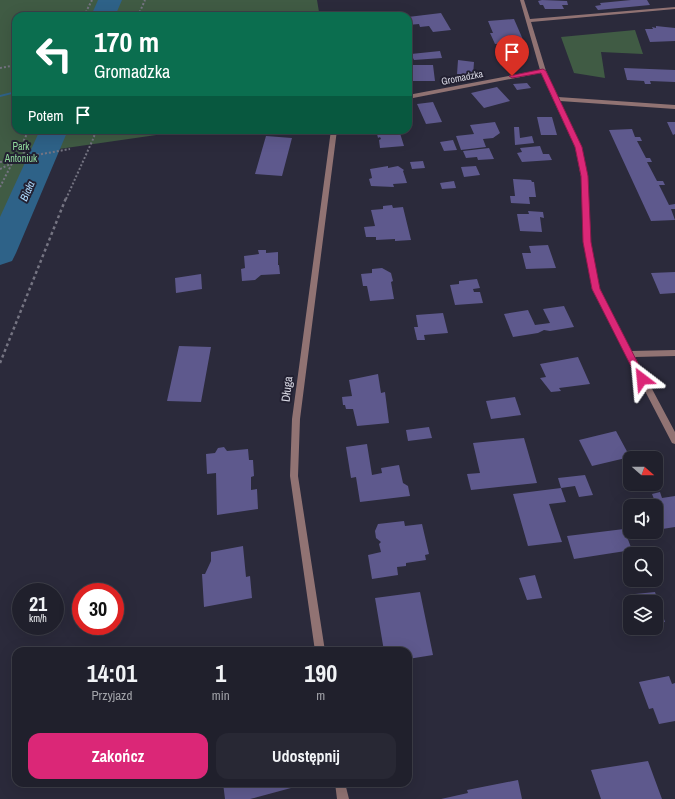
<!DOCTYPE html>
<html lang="pl">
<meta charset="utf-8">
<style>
:root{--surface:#20202c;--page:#282834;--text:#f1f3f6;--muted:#a2a3a9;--line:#3d3e48;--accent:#db2777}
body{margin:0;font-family:"Archivo Narrow",sans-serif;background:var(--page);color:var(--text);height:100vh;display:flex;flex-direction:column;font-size:15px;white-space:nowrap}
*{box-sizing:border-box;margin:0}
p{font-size:13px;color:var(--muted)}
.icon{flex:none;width:22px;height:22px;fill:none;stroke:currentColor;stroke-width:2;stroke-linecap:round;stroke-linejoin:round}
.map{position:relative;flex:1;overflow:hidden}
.panel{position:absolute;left:12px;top:647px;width:400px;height:140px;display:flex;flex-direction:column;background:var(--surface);border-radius:12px;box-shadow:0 4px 16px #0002,0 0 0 1px var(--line)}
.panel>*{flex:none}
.banner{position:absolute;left:12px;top:12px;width:400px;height:122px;border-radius:12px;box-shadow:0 4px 16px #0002,0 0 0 1px var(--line);background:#0b6e4f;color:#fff;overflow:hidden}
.needle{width:26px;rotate:110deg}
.buttons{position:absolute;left:623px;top:451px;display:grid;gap:8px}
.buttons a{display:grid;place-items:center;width:40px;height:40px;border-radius:8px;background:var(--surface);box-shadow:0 4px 16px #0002,0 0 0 1px var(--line);font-size:20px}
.speed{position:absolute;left:12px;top:583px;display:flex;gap:8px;font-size:20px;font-weight:700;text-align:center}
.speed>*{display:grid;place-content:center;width:52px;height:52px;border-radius:50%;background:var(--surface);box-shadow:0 4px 16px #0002,0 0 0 1px var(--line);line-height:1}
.speed small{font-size:10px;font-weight:400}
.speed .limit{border:6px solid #d22;background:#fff;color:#111}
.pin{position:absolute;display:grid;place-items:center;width:34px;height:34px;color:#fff;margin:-41px -17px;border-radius:50% 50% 50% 0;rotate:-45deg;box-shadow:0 0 4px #0007}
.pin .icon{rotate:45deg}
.me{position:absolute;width:44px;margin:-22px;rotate:331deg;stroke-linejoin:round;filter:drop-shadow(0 0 3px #0008)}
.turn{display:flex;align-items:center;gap:14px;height:84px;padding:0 16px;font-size:18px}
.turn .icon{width:52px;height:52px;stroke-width:2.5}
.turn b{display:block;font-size:28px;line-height:34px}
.then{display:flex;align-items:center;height:38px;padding:0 16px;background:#0003;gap:8px;font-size:15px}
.eta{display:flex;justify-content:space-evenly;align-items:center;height:68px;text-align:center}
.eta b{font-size:24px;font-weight:700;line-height:28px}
.button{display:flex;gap:8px;margin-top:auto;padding:8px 16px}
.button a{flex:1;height:46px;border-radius:12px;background:var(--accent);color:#fff;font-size:16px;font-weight:700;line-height:46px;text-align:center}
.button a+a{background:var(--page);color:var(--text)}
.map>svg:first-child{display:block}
.green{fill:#405b44}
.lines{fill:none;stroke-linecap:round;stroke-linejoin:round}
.stream{fill:#2e6288;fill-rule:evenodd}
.river{fill:#2e6288;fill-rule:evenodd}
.building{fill:#5e598d}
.path-far1{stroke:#757482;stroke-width:2;stroke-dasharray:2 2;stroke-linecap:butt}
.path{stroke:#757482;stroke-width:2.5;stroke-dasharray:3 3;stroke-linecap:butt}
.street{fill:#917373;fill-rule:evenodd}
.route{fill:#db2777;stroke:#8e194d}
.labels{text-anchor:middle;stroke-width:4;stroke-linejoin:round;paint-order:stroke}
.far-street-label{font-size:10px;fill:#d9d9e4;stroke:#222031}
.far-park-label{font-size:10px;fill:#92db9e;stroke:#222031}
.far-water-label{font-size:11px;font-style:italic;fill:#aedafd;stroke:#222031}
.street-label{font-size:12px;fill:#d9d9e4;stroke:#222031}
</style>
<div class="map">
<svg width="675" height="799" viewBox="0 0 675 799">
<rect width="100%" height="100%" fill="#2b2a3b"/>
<path class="green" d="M0 0H110L103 16H16V130H54L0 252Z
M117 0H317L319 12 297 16H110Z
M635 30 643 54 601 52 605 78 574 73 561 37Z
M61 130H191L52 150Z"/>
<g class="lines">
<path class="stream" d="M16 91V93L0 97V95Z"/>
<path class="river" d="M98 0H122L115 16H91Z
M40 130H68L16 253 12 261 0 265V217Z"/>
</g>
<path class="building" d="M542 0 567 1 568 5H562L564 9H545L543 5H540L538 1Z
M631 0H647L650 5 598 10 595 6 601 5 600 3Z
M441 13 451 30 433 32 429 26 420 27 419 24 408 25V17Z
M514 19 524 42 495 44 490 33H493L488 21Z
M656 26 675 28V41L650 42 645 29H653L652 27 656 28Z
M440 51 442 58 414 60 411 54Z
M504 51H517L521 67H508L507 60H502L499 54H505Z
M458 60 474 62 473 76 457 74Z
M408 65H433L435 81H408Z
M624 68 675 70V82L650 81 651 84H645L644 81 627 80Z
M527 83 531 88 517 90 513 84Z
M497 87 510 101 484 108 471 93Z
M433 102 442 122 426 124 417 104Z
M537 117H552L557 135H541Z
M495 122 500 133 493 138 483 139 486 147 461 150 456 136 474 134 470 125Z
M667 122H675V134L673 135Z
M514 127H519L520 138 532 136 534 143 515 145Z
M632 129 635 137H640L642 141H637L646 158H650L652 162H647L657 181H663L665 185H659L669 205 675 204V209H671L675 220 651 221 609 130Z
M376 130H399L404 146 380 148 379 140 381 139 380 137 378 138Z
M266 136 292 138 282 176 255 174Z
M453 140 457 150 444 151 440 142Z
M540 146 543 154H549L552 160 522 162 517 153 522 152 520 148Z
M489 148 494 159 478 160 477 157 466 158 463 151Z
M423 161 425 168 412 169 410 162Z
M388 166V168L398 166 404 170 403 171 407 183 393 184 394 187 371 186 369 179 372 178 370 169Z
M476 166 480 175 464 177 461 167Z
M513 179 531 180 532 182H534L536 197H529L530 204 511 203 510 196H515Z
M454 181 456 188 442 189 440 183Z
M392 205 393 208 403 207 411 240 395 241V239L376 240V237H366L364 227 375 226 371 210 383 209V206Z
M528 211 543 212 544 218 540 217 542 232 520 231 517 214H529Z
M548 245 556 268 526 269 522 253H531L529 246Z
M258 250H266V253L278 252V265H279L280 274 261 275 255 280 242 281 241 269 245 268 244 256 259 254Z
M382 268 391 273 393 281 391 282 394 299 370 301 367 286H363L361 274 372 273V269Z
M675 272V293L660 294 651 273Z
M201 274 202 289 176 293 175 278Z
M477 279 480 288 473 289 474 292H480L483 303 455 305 450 285 459 284V281Z
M564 306 574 327 550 331 544 330 538 333 513 337 504 314 528 310 535 325 550 323 543 309Z
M443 313 448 333 424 335 425 340H417L414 327H418L416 315Z
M179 346 211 347 201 402 167 401Z
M578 357 590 384 559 388 561 391 551 392 540 378 546 377 540 364Z
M378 374 381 393 385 392 389 423 357 426 353 409H346L345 405H343L342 397 352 396 349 380Z
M515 397 521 415 491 419 486 401Z
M429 427 432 438 408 441 406 430Z
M616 431 630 457 592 466 579 440Z
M524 438 537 483 471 490 467 474 480 473 473 443Z
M367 444 372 475 382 473 381 468 399 465 403 483 408 486 410 496 360 502 356 477 351 478 346 447Z
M224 447 227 451 248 449 249 460H253L254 476 251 477V490L257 489 258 509 217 515 216 473 207 474 206 454 215 453 218 448Z
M585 475 593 495 579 497 575 486 561 488 558 478Z
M561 488 566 502 549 504 562 542 528 546 513 494Z
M660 492 662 498 675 496V527L656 530V506H640L638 501 654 499 652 494Z
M404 521 405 526 422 524 429 554 425 555 426 560 406 563V566L397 567 398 575 372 579 368 555 381 552 379 544 381 542 376 538 375 531 378 524Z
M624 529 632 550 574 559 567 536Z
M243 546 246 577 250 576 252 598 204 607 202 574H205L211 561V552Z
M535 575 542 598 527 600 519 578Z
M420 592 433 655 408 659V651H384L375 598Z
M655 592 665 622 656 623V602H638L635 594Z
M669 676 672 684 675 683V721L659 724 653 708 649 709 639 682Z
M648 761 662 799H601L591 770Z
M518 780 522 799H441L468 793 467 790Z
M223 783H290L291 788 250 799H225Z"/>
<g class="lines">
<path class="path-far1" d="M84 16 92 0
M138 16 145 0
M0 68 16 65
M20 149 27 155
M0 162 12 161
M0 169 25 157 70 149
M0 187 29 130
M66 199 94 137 95 130"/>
<path class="path" d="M0 363 66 198"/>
<path class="street" d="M520 0H524L530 19 675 7V9L531 22 546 71 558 97 675 105V109L560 101 581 147 587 177 590 243 600 289 631 351 675 350V356L635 357 675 432V444L672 443 592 289 584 243 581 177 575 147 541 73 408 99V95L540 70Z
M331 130H337L300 419 298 476 325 651H315L290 476 292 419Z
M335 783H345L349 799H337Z"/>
</g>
<path class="route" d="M543 69 546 71 582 147 588 176 591 242 600 289 646 379 642 383 639 382 592 289 583 242 581 176 575 147 541 73 512 78 509 76Z"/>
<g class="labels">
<g class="far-street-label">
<text transform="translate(462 77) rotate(-11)" y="4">Gromadzka</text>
</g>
<g class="far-park-label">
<text x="21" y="150">Park<tspan x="21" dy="12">Antoniuk</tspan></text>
</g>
<g class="far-water-label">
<text transform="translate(27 191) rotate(-66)" y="4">Biała</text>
</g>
<g class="street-label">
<text transform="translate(287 389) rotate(-83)" y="4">Długa</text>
</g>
</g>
</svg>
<div class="buttons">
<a><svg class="needle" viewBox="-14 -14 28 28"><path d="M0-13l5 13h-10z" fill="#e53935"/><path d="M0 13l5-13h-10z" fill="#a2a3a9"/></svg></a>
<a><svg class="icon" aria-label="sound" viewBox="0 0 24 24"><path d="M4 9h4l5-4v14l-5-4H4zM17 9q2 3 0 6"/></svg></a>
<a><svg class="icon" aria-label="search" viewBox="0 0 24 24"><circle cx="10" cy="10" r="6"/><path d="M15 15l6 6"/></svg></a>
<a><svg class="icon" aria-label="layers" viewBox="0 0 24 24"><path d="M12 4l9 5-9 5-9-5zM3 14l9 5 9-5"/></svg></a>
</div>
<div class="speed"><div>21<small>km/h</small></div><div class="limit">30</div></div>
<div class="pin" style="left:512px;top:76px;background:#d93025"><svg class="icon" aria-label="arrive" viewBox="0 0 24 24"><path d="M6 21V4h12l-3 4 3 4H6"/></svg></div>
<svg class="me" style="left:642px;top:379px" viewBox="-20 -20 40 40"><path d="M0-17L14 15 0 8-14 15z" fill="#db2777" stroke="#fff" stroke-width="4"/></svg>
<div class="banner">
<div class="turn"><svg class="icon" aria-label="left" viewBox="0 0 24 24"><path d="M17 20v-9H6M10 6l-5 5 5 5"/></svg><div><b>170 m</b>Gromadzka</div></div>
<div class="then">Potem<svg class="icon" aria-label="arrive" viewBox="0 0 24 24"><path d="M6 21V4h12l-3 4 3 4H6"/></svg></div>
</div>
<section class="panel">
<div class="eta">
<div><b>14:01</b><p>Przyjazd</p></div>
<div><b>1</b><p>min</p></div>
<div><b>190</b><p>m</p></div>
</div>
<div class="button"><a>Zakończ</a><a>Udostępnij</a></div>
</section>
</div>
